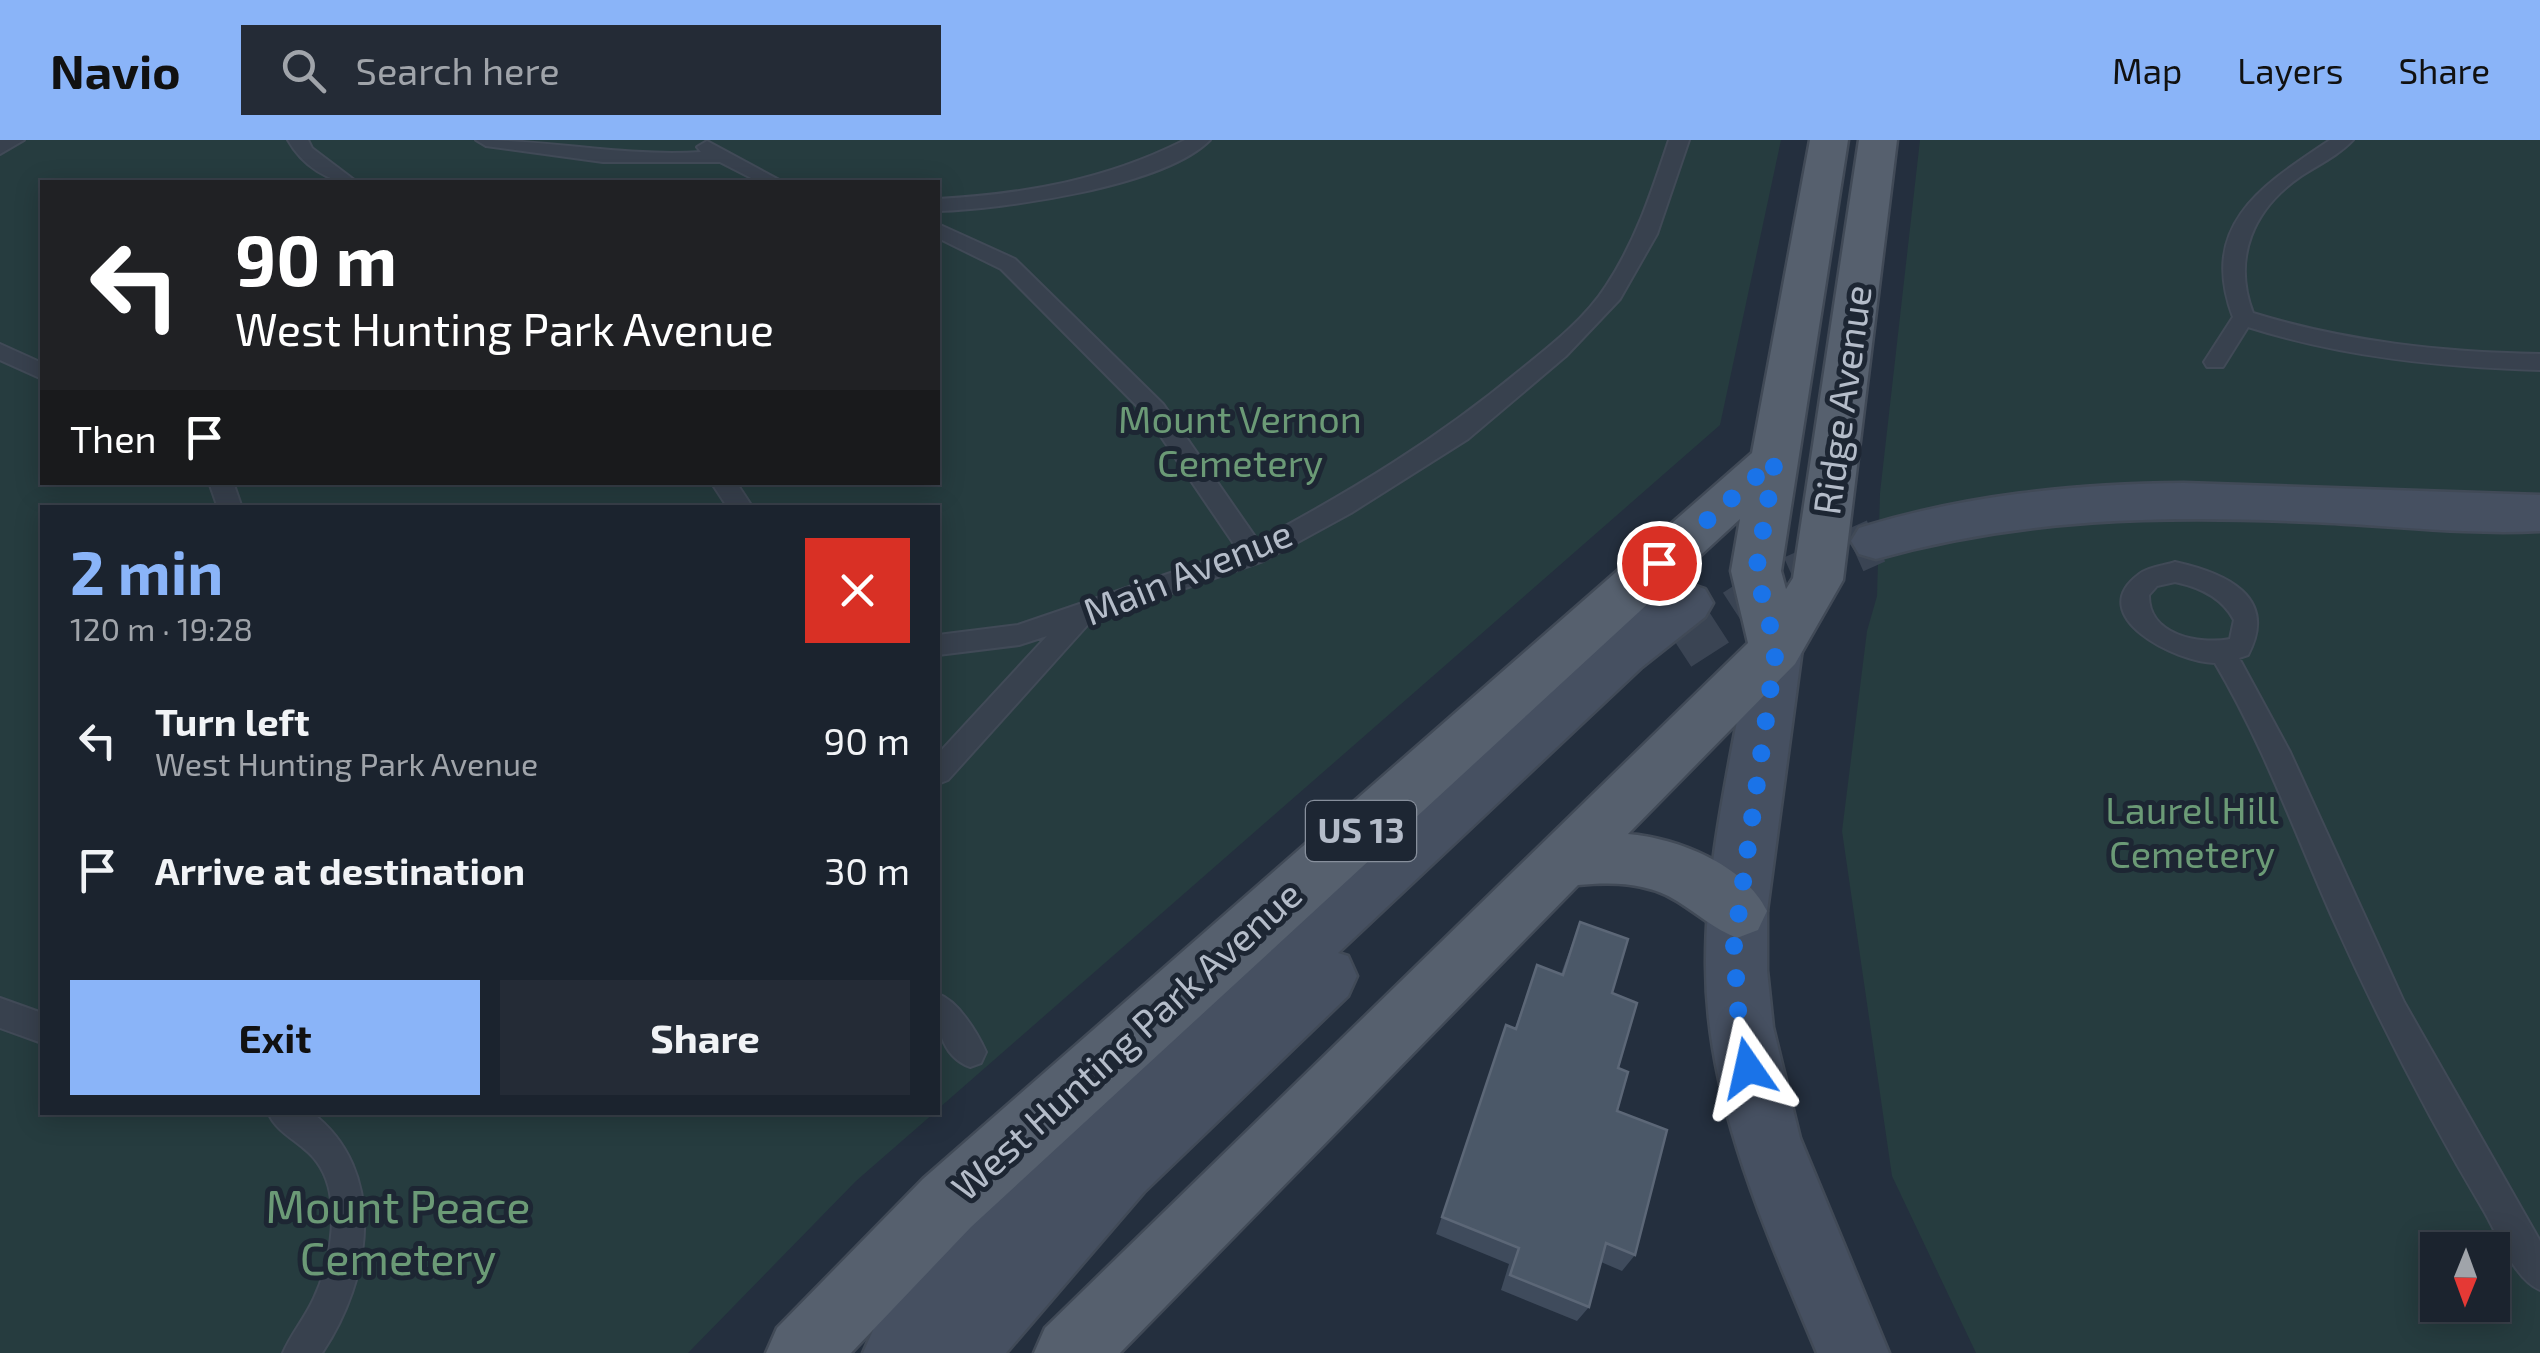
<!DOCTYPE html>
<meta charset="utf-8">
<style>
:root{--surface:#1b232e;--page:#242b36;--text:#f1f3f6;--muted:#a0a4aa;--line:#39404a;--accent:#8ab4f8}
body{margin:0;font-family:"Exo 2",sans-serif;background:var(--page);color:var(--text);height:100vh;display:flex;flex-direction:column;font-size:38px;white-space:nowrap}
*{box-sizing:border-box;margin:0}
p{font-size:32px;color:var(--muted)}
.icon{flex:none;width:55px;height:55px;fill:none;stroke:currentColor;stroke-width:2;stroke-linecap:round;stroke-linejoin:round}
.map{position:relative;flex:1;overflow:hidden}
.drawer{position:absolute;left:40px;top:365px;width:900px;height:610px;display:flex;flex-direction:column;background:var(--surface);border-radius:0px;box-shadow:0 5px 25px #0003,0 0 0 2px var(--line)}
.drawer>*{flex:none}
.hud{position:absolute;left:40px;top:40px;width:900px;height:305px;border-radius:0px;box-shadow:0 5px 25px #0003,0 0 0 2px var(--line);background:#202124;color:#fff;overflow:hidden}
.needle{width:65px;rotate:181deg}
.tools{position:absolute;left:2420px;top:1092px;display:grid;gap:20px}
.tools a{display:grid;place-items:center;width:90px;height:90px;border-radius:0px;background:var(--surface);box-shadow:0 5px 25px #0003,0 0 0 2px var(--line);font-size:50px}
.pin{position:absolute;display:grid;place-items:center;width:85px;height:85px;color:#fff;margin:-42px;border:5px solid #fff;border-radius:50%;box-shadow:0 2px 10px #0007}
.me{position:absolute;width:110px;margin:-55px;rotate:349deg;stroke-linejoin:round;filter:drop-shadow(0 0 8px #0008)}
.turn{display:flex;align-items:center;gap:35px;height:210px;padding:0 30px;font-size:45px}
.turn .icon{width:130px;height:130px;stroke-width:2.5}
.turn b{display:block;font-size:70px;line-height:85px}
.then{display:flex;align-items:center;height:95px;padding:0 30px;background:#0003;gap:20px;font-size:38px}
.round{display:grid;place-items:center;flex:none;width:105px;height:105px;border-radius:0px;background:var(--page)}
.head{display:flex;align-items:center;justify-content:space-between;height:170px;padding:0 30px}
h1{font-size:60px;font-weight:700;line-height:75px;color:var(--accent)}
.action{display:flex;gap:20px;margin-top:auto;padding:20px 30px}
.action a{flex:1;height:115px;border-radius:0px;background:var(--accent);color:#111;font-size:40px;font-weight:700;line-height:115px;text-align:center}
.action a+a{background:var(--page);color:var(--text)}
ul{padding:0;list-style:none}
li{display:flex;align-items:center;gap:30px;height:130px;padding:0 30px}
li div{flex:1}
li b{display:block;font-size:38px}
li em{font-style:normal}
header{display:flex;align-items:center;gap:60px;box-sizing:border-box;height:140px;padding:0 50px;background:var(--accent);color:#111}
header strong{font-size:48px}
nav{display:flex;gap:55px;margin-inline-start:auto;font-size:35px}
.search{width:700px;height:90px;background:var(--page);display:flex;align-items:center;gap:25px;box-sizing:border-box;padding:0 35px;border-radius:0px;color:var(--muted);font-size:38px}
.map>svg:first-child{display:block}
.green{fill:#263c3f;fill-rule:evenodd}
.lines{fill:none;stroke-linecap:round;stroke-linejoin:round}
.secondary-tunnel{stroke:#3a4453;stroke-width:45;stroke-dasharray:45 22;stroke-linecap:butt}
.lane-casing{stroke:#414a57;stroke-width:4}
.secondary-casing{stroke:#414a57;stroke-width:5}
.primary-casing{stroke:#414a57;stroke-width:5}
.lane{fill:#38414e;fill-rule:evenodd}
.secondary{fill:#465061;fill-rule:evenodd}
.primary{fill:#56606e;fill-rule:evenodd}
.wall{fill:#3f4b5c}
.building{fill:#4b5868;stroke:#5c6777;stroke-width:2.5}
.route{stroke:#1a73e8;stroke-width:18;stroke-dasharray:0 32.4}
.labels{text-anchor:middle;stroke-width:10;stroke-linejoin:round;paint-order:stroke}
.shield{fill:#1d2633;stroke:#878f9c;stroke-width:2.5}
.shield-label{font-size:35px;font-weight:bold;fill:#b4bcc9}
.street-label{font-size:38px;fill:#b4bcc9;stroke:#1d2633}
.park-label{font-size:38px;fill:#6b9a76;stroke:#1d2633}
.near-park-label{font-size:45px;fill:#6b9a76;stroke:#1d2633}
</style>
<header>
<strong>Navio</strong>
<div class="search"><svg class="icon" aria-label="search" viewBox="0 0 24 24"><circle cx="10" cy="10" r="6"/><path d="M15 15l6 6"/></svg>Search here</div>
<nav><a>Map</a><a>Layers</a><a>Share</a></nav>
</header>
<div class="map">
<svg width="2540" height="1213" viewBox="0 0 2540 1213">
<rect width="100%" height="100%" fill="#242f3e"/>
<path class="green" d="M0 0H1781L1720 285 938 969V368H42V972L934 973 856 1041 688 1213H0ZM42 42H938V342H42Z
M1920 0H2540V1213H1976L1892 1036 1842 691 1867 491 1877 456 1880 353ZM2438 1110H2492V1165H2438Z"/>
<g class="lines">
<path class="secondary-tunnel" d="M1679 508 1773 447 1876 401"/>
<defs>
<path id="lane" d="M0 0H24L0 14Z
M288 0H308L312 8 357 42C329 44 302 25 288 0Z
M476 0C552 0 625 17 701 12L697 7 707 1 783 42H759L720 22H603L486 6Z
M1185 0H1210C1163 47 1003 69 938 71V59C1025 54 1106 40 1185 0Z
M1669 0H1689L1657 94 1620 159 1566 216 1468 299 1351 373 1263 421 1091 481 948 640 938 644V614L1047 496 1019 505 938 515V495L1018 485 1238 410 1147 276 1001 129 938 98V84L1015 119 1163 264 1258 401C1353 350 1436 300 1519 231 1549 207 1585 179 1606 146 1636 101 1652 51 1669 0Z
M2330 0H2353C2339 15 2318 25 2301 36 2253 69 2232 118 2253 173 2347 202 2442 212 2540 214V230C2440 227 2343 217 2248 187L2223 227H2207L2204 222 2233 177C2198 84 2263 45 2330 0Z
M0 204 42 223V239L0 220Z
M209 342H233L242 368H218Z
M711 342H736L753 368H728Z
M2175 422C2225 433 2279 456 2248 515L2239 518 2290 612 2404 862 2540 1101V1150C2514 1139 2498 1095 2484 1071 2428 977 2378 879 2333 779 2295 693 2263 604 2215 523 2175 522 2084 476 2138 435 2147 427 2163 426 2175 422ZM2175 442C2199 447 2222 457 2234 480L2230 499C2199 505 2148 495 2149 455L2157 446Z
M938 854C958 861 977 892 986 912L981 923 970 927C939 915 936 882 938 854Z
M0 858 42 873V903L0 888Z
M268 972H311C389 1031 371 1140 322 1213H283C291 1194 305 1178 314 1158 331 1122 343 1057 317 1022 303 1002 277 995 268 972Z"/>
<path id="secondary" d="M2184 343 2540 355V391C2464 395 2388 385 2312 382 2161 375 2023 378 1876 419L1859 414 1851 401 1859 388C1965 355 2073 344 2184 343Z
M1687 443 1705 449 1713 463 1705 477 1642 527 1338 813 1348 816 1357 836 1348 856 1144 1052 1006 1213H863L874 1188 1004 1042 1069 977 1604 497 1669 449Z
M1776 488 1795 494 1802 509 1767 771V830L1773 887 1800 998 1889 1213H1817C1766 1091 1706 961 1706 826 1705 721 1733 613 1750 509L1757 494Z"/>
<path id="primary" d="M1810 0H1848L1781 431 1786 449 1793 438 1859 0H1897L1843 440 1795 524 1628 694C1677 698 1745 725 1767 771L1758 790 1737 798C1714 789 1698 774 1677 761 1647 742 1612 742 1578 745L1120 1213H1034L1045 1188 1748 503 1731 431 1740 379 971 1087 851 1213H766L777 1188 923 1039 1752 313Z"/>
</defs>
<use href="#lane" class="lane-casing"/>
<use href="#secondary" class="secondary-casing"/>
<use href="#primary" class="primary-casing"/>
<use href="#lane" class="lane"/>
<use href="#secondary" class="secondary"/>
<use href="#primary" class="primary"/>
</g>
<path class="wall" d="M1580 782 1612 853 1618 928 1617 971 1635 1115 1622 1131 1601 1122 1589 1167 1577 1181 1501 1150 1509 1124 1436 1094 1498 908 1515 888 1537 825 1561 834Z"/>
<path class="building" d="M1580 782 1628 799 1612 853 1637 863 1618 928 1628 932 1617 971 1667 990 1635 1115 1606 1103 1589 1167 1510 1135 1519 1108 1442 1077 1506 885 1516 889 1537 825 1563 835Z"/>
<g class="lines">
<path class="route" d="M1659 423 1775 320 1756 431 1776 509 1734 806 1739 884 1748 928"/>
</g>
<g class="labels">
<rect class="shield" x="1306" y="661" width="110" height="60" rx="8"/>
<g class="shield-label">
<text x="1361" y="703">US 13</text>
</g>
<g class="street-label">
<text transform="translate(1843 260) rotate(-82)" y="13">Ridge Avenue</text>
<text transform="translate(1188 433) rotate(-22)" y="13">Main Avenue</text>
<text transform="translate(1127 901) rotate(-42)" y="13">West Hunting Park Avenue</text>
</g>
<g class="park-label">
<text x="1240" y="293">Mount Vernon<tspan x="1240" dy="44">Cemetery</tspan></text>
<text x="2192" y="684">Laurel Hill<tspan x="2192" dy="44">Cemetery</tspan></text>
</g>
<g class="near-park-label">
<text x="398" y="1083">Mount Peace<tspan x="398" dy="52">Cemetery</tspan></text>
</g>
</g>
</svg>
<div class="tools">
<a><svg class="needle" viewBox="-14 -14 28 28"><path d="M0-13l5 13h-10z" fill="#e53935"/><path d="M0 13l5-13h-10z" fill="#a0a4aa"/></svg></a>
</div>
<div class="pin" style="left:1659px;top:423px;background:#d93025"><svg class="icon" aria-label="arrive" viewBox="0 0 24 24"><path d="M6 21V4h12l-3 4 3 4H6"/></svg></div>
<svg class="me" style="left:1748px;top:928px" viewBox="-20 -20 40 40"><path d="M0-17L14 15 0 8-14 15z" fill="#1a73e8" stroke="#fff" stroke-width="4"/></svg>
<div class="hud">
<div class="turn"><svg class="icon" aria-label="left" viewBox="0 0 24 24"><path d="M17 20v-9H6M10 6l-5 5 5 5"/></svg><div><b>90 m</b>West Hunting Park Avenue</div></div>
<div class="then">Then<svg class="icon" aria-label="arrive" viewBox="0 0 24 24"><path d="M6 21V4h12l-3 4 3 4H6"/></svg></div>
</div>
<section class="drawer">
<div class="head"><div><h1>2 min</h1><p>120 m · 19:28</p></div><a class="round" style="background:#d93025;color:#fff"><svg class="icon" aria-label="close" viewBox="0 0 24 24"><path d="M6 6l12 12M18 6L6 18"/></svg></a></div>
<ul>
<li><svg class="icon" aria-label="left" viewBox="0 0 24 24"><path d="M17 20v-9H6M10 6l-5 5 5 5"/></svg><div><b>Turn left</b><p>West Hunting Park Avenue</p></div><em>90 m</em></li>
<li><svg class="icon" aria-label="arrive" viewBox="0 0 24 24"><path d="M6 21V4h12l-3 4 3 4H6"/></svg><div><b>Arrive at destination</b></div><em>30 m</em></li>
</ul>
<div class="action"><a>Exit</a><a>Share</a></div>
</section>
</div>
